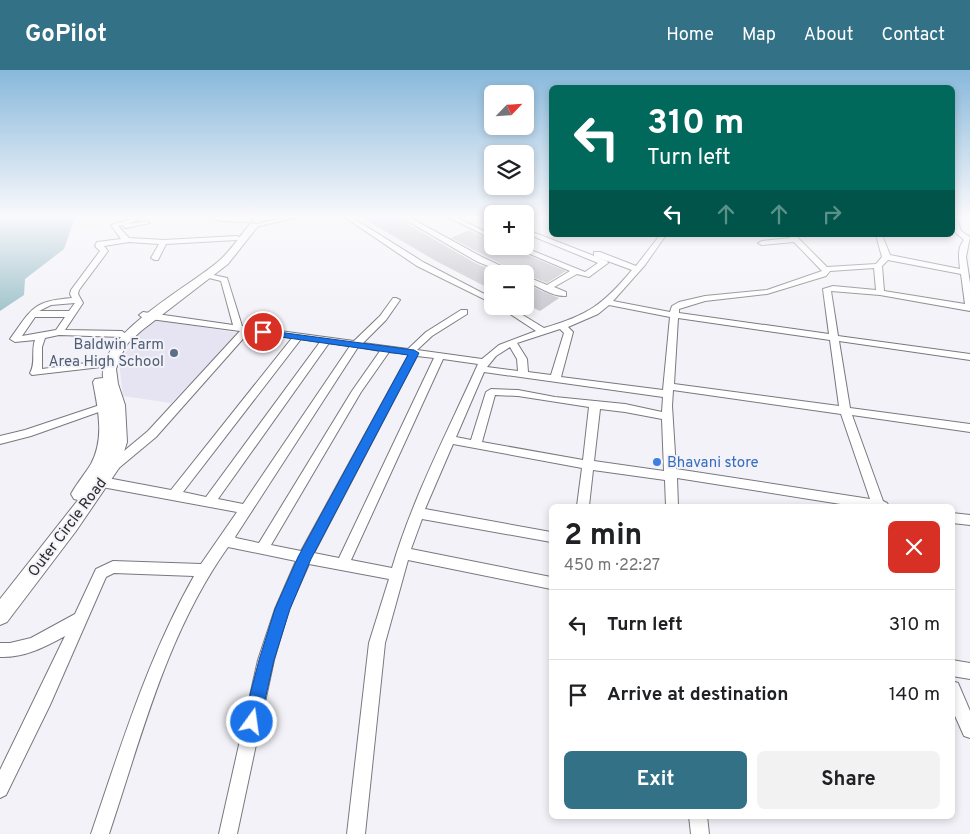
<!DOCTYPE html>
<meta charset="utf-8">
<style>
:root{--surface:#fff;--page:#f2f2f2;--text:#202124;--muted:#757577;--line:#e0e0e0;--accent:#327186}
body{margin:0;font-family:Overpass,sans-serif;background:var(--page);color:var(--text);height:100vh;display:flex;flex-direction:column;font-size:19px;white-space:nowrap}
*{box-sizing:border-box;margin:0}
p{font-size:16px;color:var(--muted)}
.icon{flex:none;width:28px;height:28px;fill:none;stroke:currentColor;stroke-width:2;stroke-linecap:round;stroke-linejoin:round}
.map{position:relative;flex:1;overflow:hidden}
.sheet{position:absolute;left:549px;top:434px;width:406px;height:315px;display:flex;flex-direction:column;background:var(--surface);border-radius:8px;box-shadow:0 2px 8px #0003}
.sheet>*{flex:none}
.hud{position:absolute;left:549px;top:15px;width:406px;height:152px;border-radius:8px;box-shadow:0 2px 8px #0003;background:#00695c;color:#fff;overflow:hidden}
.needle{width:32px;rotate:65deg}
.fabs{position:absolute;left:484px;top:15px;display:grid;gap:10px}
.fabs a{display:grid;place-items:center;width:50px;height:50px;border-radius:8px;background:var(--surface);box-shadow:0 2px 8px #0003;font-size:25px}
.pin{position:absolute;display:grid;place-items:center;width:42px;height:42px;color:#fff;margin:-21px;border:2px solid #fff;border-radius:50%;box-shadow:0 1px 5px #0007}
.me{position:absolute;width:55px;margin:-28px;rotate:14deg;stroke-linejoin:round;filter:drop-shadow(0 0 4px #0008)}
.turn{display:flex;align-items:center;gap:18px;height:105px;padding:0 15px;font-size:22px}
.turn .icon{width:65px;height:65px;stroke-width:2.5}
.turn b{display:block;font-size:35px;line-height:42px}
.lanes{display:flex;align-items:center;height:48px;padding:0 15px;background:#0003;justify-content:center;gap:25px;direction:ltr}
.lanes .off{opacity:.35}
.round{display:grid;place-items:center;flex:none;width:52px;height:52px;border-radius:8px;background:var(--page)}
.summary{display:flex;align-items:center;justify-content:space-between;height:85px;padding:0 15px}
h1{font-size:30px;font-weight:700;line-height:38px}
.button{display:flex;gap:10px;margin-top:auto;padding:10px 15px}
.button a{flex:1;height:58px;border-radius:8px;background:var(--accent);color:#fff;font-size:20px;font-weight:700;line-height:58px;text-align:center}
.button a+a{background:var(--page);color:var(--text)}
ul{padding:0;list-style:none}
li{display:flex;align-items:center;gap:15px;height:70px;padding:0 15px;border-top:1px solid var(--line)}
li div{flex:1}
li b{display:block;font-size:19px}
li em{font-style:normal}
header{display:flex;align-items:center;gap:30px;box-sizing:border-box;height:70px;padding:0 25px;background:var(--accent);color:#fff}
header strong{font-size:24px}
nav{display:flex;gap:28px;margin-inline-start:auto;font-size:18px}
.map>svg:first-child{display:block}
.built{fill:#e6e4f2}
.water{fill:#98bec7}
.building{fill:#c4c3ca}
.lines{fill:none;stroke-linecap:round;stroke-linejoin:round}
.street-casing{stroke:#79787e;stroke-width:2}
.secondary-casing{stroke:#79787e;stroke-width:2}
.street{fill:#fff;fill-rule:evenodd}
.secondary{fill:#fff;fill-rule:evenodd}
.route{fill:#1a73e8;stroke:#114b97}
.service-dot{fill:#5c6f8a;stroke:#f3f2f8;stroke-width:2}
.shop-dot{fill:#3f7fe0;stroke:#f3f2f8;stroke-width:2}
.labels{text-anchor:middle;stroke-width:4;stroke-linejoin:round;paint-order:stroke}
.service-label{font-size:15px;fill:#4e5e75;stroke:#f3f2f8;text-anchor:end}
.shop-label{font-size:15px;fill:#366cbe;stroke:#f3f2f8;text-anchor:start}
.street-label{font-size:15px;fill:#2b2b2d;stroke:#f3f2f8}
</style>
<header>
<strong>GoPilot</strong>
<nav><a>Home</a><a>Map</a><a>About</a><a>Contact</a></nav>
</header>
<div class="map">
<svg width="970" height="764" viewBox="0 0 970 764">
<rect width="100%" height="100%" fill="#f3f2f8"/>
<path class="built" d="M157 250 239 263 171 333 123 326 119 292 139 264Z"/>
<path class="water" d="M0 146H71L73 153 64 179 25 209 24 225 0 241Z"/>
<path class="building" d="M359 146H394L475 193 502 204H492V220L436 191Z
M469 160 492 171V176H505L566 201 547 213 525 204H520L451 168Z
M531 216 544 222 559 228 540 241 525 234V220Z"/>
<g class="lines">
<defs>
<path id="street" d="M133 146H139L138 150 128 154 147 151 150 153 126 158 124 157 123 155 118 156 129 168 164 170 237 166 241 168 237 170 166 174 158 190H155L151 188 159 174 129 172 104 176 108 181 79 220 78 224 83 233 65 260 122 261 126 264 122 267 59 265 45 268 42 277V299L101 291 106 294 101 297 32 305 30 303C36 293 31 281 35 270L15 272 10 269C32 239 32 231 72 228L70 224 71 220 100 181 95 176 97 172 121 169 111 155 132 149ZM75 233 69 241H39L51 235ZM35 247H65L56 260 22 266Z
M205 146 249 148 252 150 249 152 221 151Z
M290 146H303L255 157 252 155Z
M343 146H350L423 192 492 228V233L417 196Z
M399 146H407L482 187 518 204H507L476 191Z
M446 146H454L492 165V169Z
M488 146H492V149L490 148Z
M952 149 958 152 961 161 970 167 966 187 970 213V241L880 225 831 221 838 266 970 284V290L839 271 850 338 970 354V362L852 345 883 431 887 433 889 436H853L677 408 678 436H666L665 410 593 400 589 436H577L582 398 453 374 425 439 551 462V472L422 449 411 479 551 507V519L408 490 385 573 365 764H347L369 573 389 509 309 494 289 539 274 590 237 764H219L258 590 275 539 296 491 228 477C167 563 142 665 109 764H91C121 676 148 587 194 506L114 503 106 507 50 635 6 725 0 728V700L65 566C45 577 24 588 0 587V573H10L31 568 75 544 96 499 113 491 201 494 237 442 102 417 98 415 96 412 98 409 102 407 171 420 292 268 249 262 156 367 114 402H106L104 399 106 396 148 361 240 261 143 248 139 245 143 242 233 255 221 211 205 207V203L227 208 242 256 354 271 380 246 393 228H396L400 230 386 250 363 273 408 279 426 262 461 240H467V244L432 266 417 280 482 289 499 275 536 261 498 236H508L544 258C588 245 603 235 632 200L594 186V182H600L636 196 660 165H666L645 195 613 231 670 242 672 236 679 232 705 226 767 220 822 201 794 172 762 175 758 173 762 171 790 168 788 165H795L827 197 876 194 882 187 876 165H882L890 185 960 199C959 189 957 178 964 170L955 162ZM888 190 961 204 965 234 884 221 882 196ZM874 198 876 220 833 216 823 219 829 264 679 243V239L705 231 767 224 826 206 830 201ZM609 235 670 247 663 320 561 307 573 262 568 257 598 244ZM678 248 830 270 839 336 674 314ZM560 259 564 263 551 305 528 302 527 289 517 273ZM301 269 320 272 206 427 183 422ZM329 273 350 276 243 434 218 429ZM358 277 380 281 352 321 259 473 236 468 235 467ZM510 277 517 289 518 301 487 297 496 286ZM389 282 409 284 301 481 271 475 361 322ZM417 286 434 288 339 488 314 483ZM443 289 478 294C448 361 413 427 392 498L351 490ZM484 302 663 327 662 342 625 334 555 327 518 320 491 319 486 322 471 370 456 367ZM673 320 841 344 870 429 676 399 672 336ZM495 325 518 326 589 337 583 390 482 372ZM600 339 625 342 662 349 664 401 594 391Z
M525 159 607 191 608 193 589 207 577 204 554 217 566 222V226C553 227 537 216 525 211V206L547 215 570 201 511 176H521L585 202 598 193 525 163Z
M106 333 110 334 111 336 110 338 31 366 0 374V366L25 360Z
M952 443 970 445V455L952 453Z
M952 590 970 593V609L952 606Z
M952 611 958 613 970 641V668L964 666 952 639Z
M689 746H707L709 764H691Z"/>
<path id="secondary" d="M253 153 258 156 228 194 141 261 128 273 121 285 116 299 118 314 125 335 127 372 119 398 76 461 7 552 0 555V529L78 430 74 429 71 424C77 413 85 404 91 394 105 368 98 339 93 312L95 309 103 308C98 263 190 217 220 190 232 179 240 166 250 154Z"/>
</defs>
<use href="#street" class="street-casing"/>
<use href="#secondary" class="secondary-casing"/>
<use href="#street" class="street"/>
<use href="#secondary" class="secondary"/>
</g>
<linearGradient id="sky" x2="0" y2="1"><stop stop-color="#88b8db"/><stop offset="0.58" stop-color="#faf9fc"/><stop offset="1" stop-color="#faf9fc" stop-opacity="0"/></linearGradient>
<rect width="970" height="253" fill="url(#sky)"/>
<path class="route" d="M263 260 414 280 419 283 311 489 290 539 274 590 260 652 257 658 252 661 246 658 243 652 259 590 275 539 298 487 408 285 260 264 259 262Z"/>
<circle class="service-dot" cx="174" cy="283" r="5"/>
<circle class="shop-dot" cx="657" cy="392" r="5"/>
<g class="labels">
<g class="service-label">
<text x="164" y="279">Baldwin Farm<tspan x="164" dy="17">Area High School</tspan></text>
</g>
<g class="shop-label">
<text x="667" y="397">Bhavani store</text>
</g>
<g class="street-label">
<text transform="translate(67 457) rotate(-53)" y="5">Outer Circle Road</text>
</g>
</g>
</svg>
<div class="fabs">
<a><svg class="needle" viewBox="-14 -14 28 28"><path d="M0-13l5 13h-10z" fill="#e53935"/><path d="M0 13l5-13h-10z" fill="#757577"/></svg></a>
<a><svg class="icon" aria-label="layers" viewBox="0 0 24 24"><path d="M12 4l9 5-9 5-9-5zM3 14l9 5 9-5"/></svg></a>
<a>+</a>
<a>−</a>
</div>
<div class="pin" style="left:263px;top:262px;background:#d93025"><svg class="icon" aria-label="arrive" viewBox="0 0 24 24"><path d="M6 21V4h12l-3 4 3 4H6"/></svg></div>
<svg class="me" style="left:252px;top:652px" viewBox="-20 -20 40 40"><circle r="17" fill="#1a73e8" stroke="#fff" stroke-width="3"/><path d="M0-11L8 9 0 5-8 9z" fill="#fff"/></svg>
<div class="hud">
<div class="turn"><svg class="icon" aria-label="left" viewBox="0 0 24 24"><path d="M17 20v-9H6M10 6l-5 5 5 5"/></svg><div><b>310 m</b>Turn left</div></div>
<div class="lanes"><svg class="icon" aria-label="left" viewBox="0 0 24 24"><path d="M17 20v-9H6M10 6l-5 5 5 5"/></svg><svg class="icon off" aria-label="ahead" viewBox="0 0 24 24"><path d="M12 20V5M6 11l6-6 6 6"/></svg><svg class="icon off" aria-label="ahead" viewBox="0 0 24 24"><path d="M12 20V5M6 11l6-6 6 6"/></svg><svg class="icon off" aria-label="right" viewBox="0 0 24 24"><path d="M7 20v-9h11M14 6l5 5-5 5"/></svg></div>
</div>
<section class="sheet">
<div class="summary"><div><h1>2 min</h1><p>450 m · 22:27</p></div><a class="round" style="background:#d93025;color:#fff"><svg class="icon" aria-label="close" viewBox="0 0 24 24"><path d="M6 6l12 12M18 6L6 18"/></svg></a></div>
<ul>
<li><svg class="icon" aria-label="left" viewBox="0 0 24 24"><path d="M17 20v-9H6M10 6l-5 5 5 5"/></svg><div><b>Turn left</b></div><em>310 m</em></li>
<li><svg class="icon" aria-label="arrive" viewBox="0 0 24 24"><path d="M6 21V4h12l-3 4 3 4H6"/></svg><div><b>Arrive at destination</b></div><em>140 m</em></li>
</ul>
<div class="button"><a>Exit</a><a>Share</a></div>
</section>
</div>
